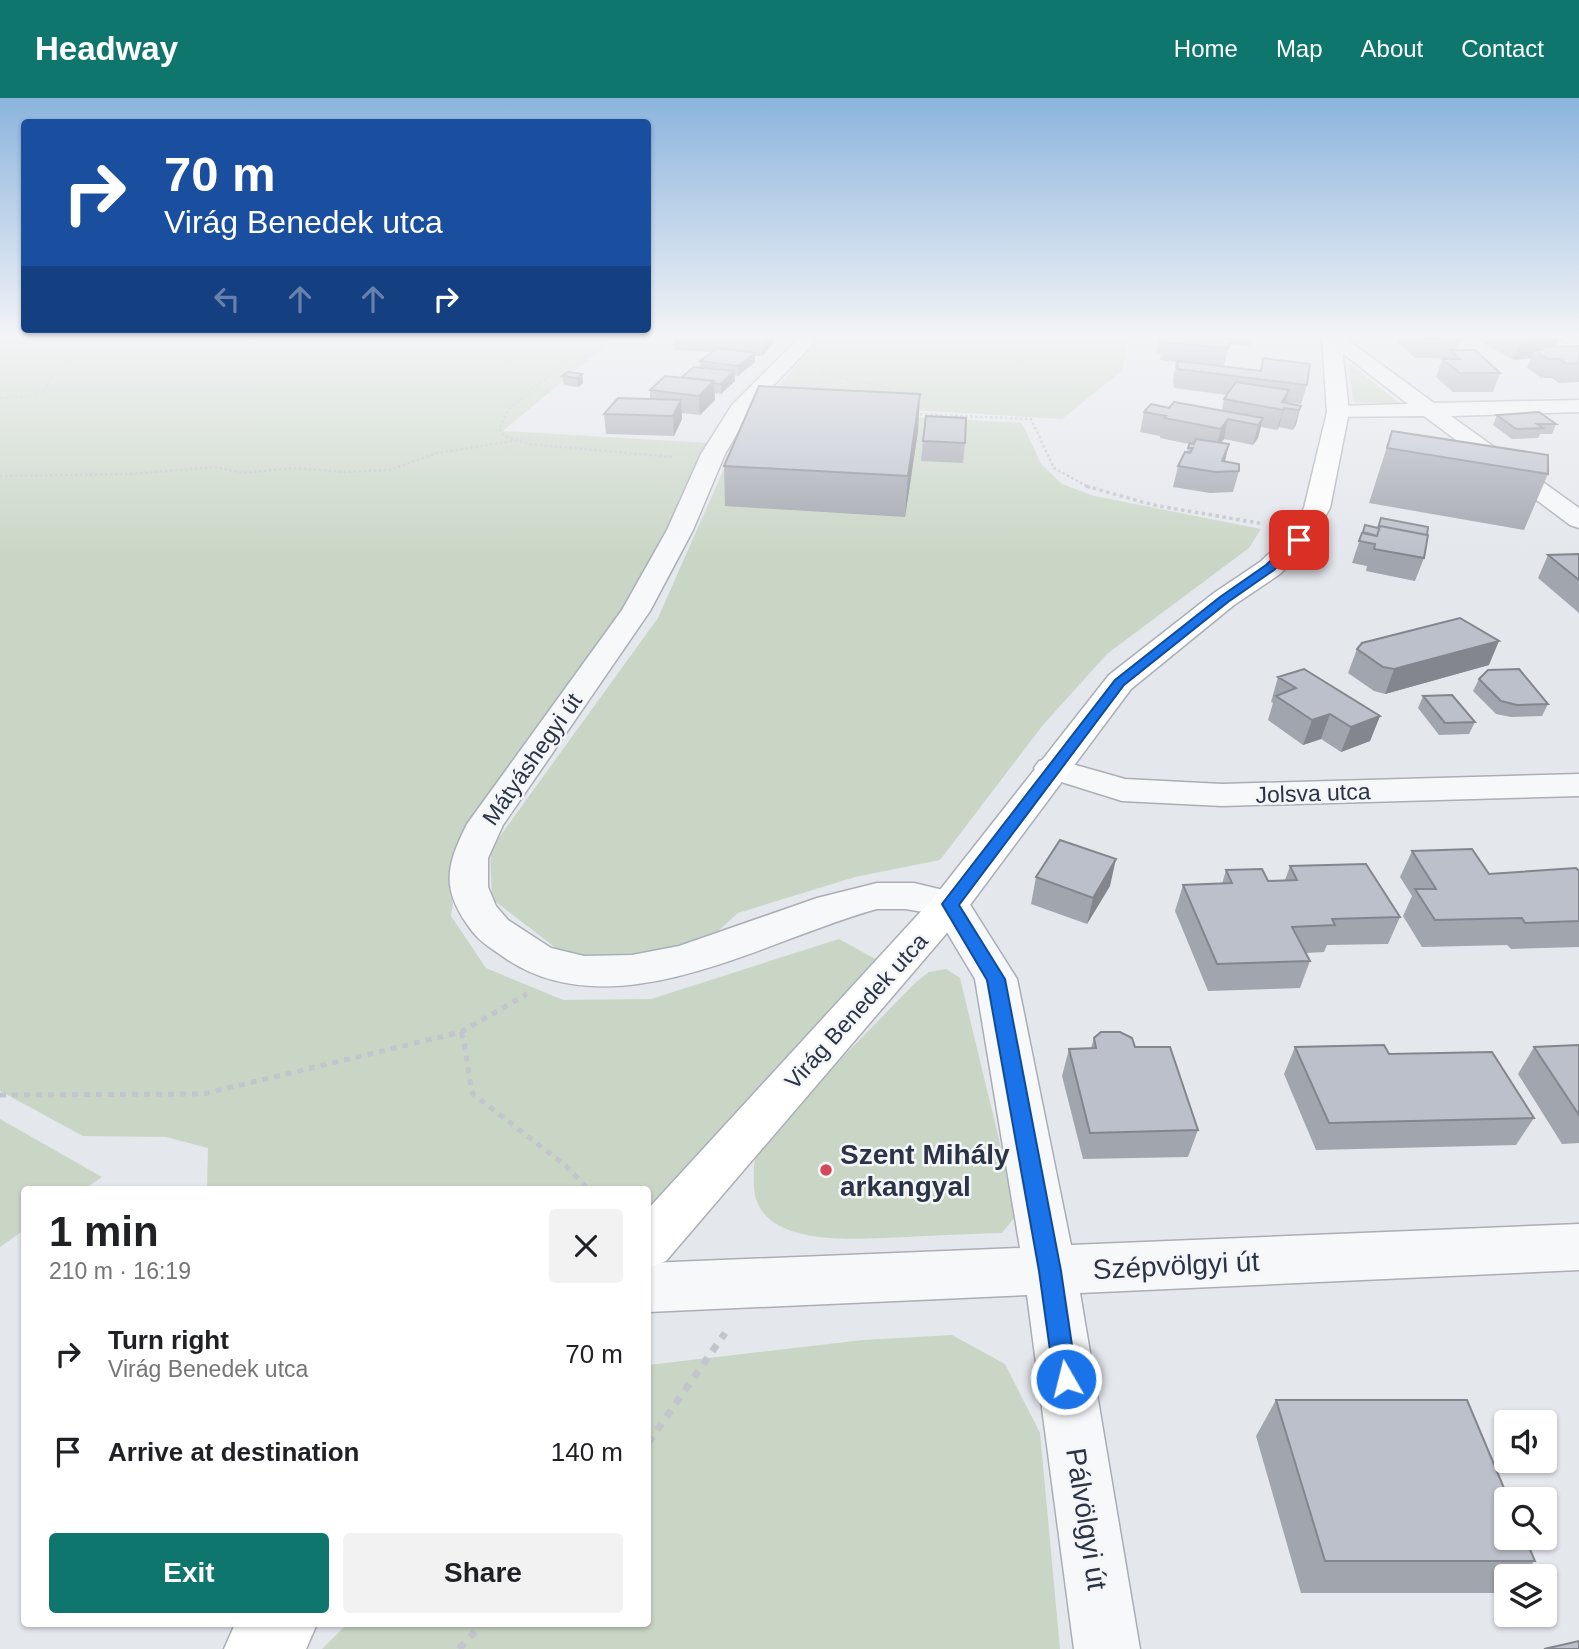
<!DOCTYPE html>
<meta charset="utf-8">
<style>
:root{--surface:#fff;--page:#f2f2f2;--text:#202124;--muted:#757577;--accent:#0f766e}
body{margin:0;font-family:Helvetica,sans-serif;background:var(--page);color:var(--text);height:100vh;display:flex;flex-direction:column;font-size:26px;white-space:nowrap}
*{box-sizing:border-box;margin:0}
p{font-size:23px;color:var(--muted)}
.icon{flex:none;width:38px;height:38px;fill:none;stroke:currentColor;stroke-width:2;stroke-linecap:round;stroke-linejoin:round}
.map{position:relative;flex:1;overflow:hidden}
.details{position:absolute;left:21px;top:1088px;width:630px;height:441px;display:flex;flex-direction:column;background:var(--surface);border-radius:7px;box-shadow:0 2px 5px #0004}
.details>*{flex:none}
.top-card{position:absolute;left:21px;top:21px;width:630px;height:214px;border-radius:7px;box-shadow:0 2px 5px #0004;background:#1a4fa0;color:#fff;overflow:hidden}
.tools{position:absolute;left:1494px;top:1312px;display:grid;gap:14px}
.tools a{display:grid;place-items:center;width:63px;height:63px;border-radius:7px;background:var(--surface);box-shadow:0 2px 5px #0004;font-size:35px}
.pin{position:absolute;display:grid;place-items:center;width:60px;height:60px;color:#fff;margin:-30px;border-radius:14px;box-shadow:0 4px 10px #0006}
.me{position:absolute;width:77px;margin:-38px;rotate:352deg;stroke-linejoin:round;filter:drop-shadow(0 0 5px #0008)}
.turn{display:flex;align-items:center;gap:24px;height:147px;padding:0 28px;font-size:32px}
.turn .icon{width:91px;height:91px;stroke-width:2.5}
.turn b{display:block;font-size:49px;line-height:60px}
.lanes{display:flex;align-items:center;height:66px;padding:0 28px;background:#0003;justify-content:center;gap:35px;direction:ltr}
.lanes .off{opacity:.35}
.round{display:grid;place-items:center;flex:none;width:74px;height:74px;border-radius:7px;background:var(--page)}
.summary{display:flex;align-items:center;justify-content:space-between;height:119px;padding:0 28px}
h1{font-size:42px;font-weight:600;line-height:52px}
.cta{display:flex;gap:14px;margin-top:auto;padding:14px 28px}
.cta a{flex:1;height:80px;border-radius:7px;background:var(--accent);color:#fff;font-size:28px;font-weight:600;line-height:80px;text-align:center}
.cta a+a{background:var(--page);color:var(--text)}
ul{padding:0;list-style:none}
li{display:flex;align-items:center;gap:21px;height:98px;padding:0 28px}
li div{flex:1}
li b{display:block;font-size:26px}
li em{font-style:normal}
header{display:flex;align-items:center;gap:42px;box-sizing:border-box;height:98px;padding:0 35px;background:var(--accent);color:#fff}
header strong{font-size:33px}
nav{display:flex;gap:38px;margin-inline-start:auto;font-size:24px}
.map>svg:first-child{display:block}
.green{fill:#c9d6c5}
.lines{fill:none;stroke-linecap:round;stroke-linejoin:round}
.street-casing{stroke:#a9aeb7;stroke-width:3}
.secondary-casing{stroke:#a9aeb7;stroke-width:3}
.path-far3{stroke:#c2c5cb;stroke-width:2.5;stroke-dasharray:2.5 2.5;stroke-linecap:butt}
.path-far2{stroke:#c2c5cb;stroke-width:3.5;stroke-dasharray:3.5 3.5;stroke-linecap:butt}
.path-far1{stroke:#c2c5cb;stroke-width:5;stroke-dasharray:6 6;stroke-linecap:butt}
.path{stroke:#c2c5cb;stroke-width:7;stroke-dasharray:8 8;stroke-linecap:butt}
.street{fill:#f7f8fa;fill-rule:evenodd}
.secondary{fill:#fff;fill-rule:evenodd}
.wall{fill:#a1a5ae}
.shaded-wall{fill:#83868d}
.building{fill:#bbc0ca;stroke:#83868d;stroke-width:2}
.route{fill:#1a73e8;stroke:#114b97;stroke-width:2}
.poi-dot{fill:#d1495b;stroke:#f4f6f9;stroke-width:2.5}
.labels{text-anchor:middle;stroke-width:5;stroke-linejoin:round;paint-order:stroke}
.street-label{font-size:23px;fill:#2b3445;stroke:#f4f6f9}
.near-poi-label{font-size:28px;font-weight:bold;fill:#2b3445;stroke:#f4f6f9;text-anchor:start}
.near-street-label{font-size:28px;fill:#2b3445;stroke:#f4f6f9}
</style>
<header>
<strong>Headway</strong>
<nav><a>Home</a><a>Map</a><a>About</a><a>Contact</a></nav>
</header>
<div class="map">
<svg width="1579" height="1551" viewBox="0 0 1579 1551">
<rect width="100%" height="100%" fill="#e4e7ec"/>
<path class="green" d="M0 240H615L503 333 710 345 650 469 617 524 462 744 451 818 486 870 563 902 651 901 839 841 877 862 648 1147V1092H207L208 1050 166 1039 83 1038 0 993Z
M821 240H1127L1123 272 1062 321 765 303Z
M1349 265 1400 306 1353 304Z
M757 311 1022 325 1041 366 1062 386 1094 398 1261 431 1249 450 1107 556 1043 627 940 762 855 779 738 815 696 853 612 866 557 851 492 801 490 752 658 520 737 341Z
M946 871 960 880 1017 1116 1002 1135C970 1136 938 1137 906 1139 863 1140 759 1153 754 1090 753 1066 753 1056 768 1036L915 885 929 874Z
M0 1021 102 1079 83 1092H24V1132L0 1149Z
M952 1237 1005 1266 1040 1335 1060 1551H322L347 1526H648V1267L863 1242Z"/>
<g class="lines">
<defs>
<path id="street" d="M799 240H819L752 310 725 356 693 432 650 513 503 727 488 760V789L496 808 508 822 551 850 584 858 632 857 679 848 817 800 877 785H914L964 797 1017 881 1071 1147 1579 1126V1172L1080 1195 1140 1551H1074L1027 1197 648 1214V1165L1020 1150 975 881 936 816 905 811H877C766 841 615 935 505 860 494 852 481 845 472 833 441 792 445 770 467 726L622 512 667 432 701 356 732 307Z
M1323 240H1345L1434 305 1579 302V314L1451 318 1579 410V430L1570 427 1424 318 1330 319 1327 314 1330 309 1338 308 1408 306Z
M1559 240H1579V252Z
M1051 660 1125 681 1222 686 1579 676V698L1222 708 1122 703 1039 677 1034 670 1039 663Z"/>
<path id="secondary" d="M1322 240H1341L1349 314 1330 410 1308 448 1280 476 1234 507 1131 591 964 815 666 1163 648 1170V1111L936 797 1109 577 1214 495 1260 464 1288 438 1304 410 1327 314Z
M235 1526H317L306 1551H224Z"/>
</defs>
<use href="#street" class="street-casing"/>
<use href="#secondary" class="secondary-casing"/>
<path class="path-far3" d="M573 240 558 270 509 311 499 331 505 338 529 346 673 359
M821 275 886 289 899 298
M0 300 30 298 44 293 58 267 71 258 70 248 77 240
M915 316 1031 321 1054 370 1090 390
M0 378 131 376 215 369 243 375 294 370 344 374 390 372 437 355 512 343"/>
<path class="path-far2" d="M1086 388 1153 407 1264 426"/>
<path class="path-far1" d="M461 934C468 955 467 975 473 996L566 1068 589 1092
M0 997 203 996 461 934 527 896"/>
<path class="path" d="M648 1345 725 1235
M459 1551 482 1526"/>
<use href="#street" class="street"/>
<use href="#secondary" class="secondary"/>
</g>
<path class="wall" d="M674 240H773V246L762 258H755V264L738 278 734 277 735 283 721 296 714 295 715 302 700 317 682 315V321L674 338 606 336 604 316 650 301V292L682 279 700 269V263L712 254 674 252Z
M1159 240H1252L1250 248 1229 246 1224 268 1307 287 1301 306 1286 304V305L1301 308 1293 332 1279 329 1277 332 1261 329 1258 340 1253 347 1224 341 1221 344 1229 346 1225 363 1239 373 1233 394 1210 395 1173 389 1178 368 1187 354 1189 346 1160 340V338L1140 334 1144 314 1169 310 1222 312 1224 301 1227 297 1174 290 1173 282 1176 264 1160 262 1161 257 1156 255Z
M1398 240H1459L1461 242 1457 252 1500 275 1493 294H1453L1436 279 1442 261 1447 260H1415L1397 244Z
M1478 240H1559L1556 249 1579 248V284L1559 285 1552 280H1541L1527 270 1531 260 1514 262 1477 242Z
M582 276 583 285 578 289 564 287 562 278Z
M1497 317 1556 326 1552 336H1540L1538 340 1512 341 1493 327Z
M918 333 905 419 725 408 724 368Z
M1392 333 1548 376 1524 432 1369 405Z
M923 343 965 345 963 365 921 363Z
M1362 435 1424 460 1415 483 1366 473 1367 468 1352 465Z
M1579 456V515L1538 480 1548 457Z
M1357 551 1489 567 1385 596 1374 593 1348 575Z
M1278 579 1380 618 1370 643 1341 654 1321 641 1303 647 1268 622 1273 605 1271 604Z
M1479 581 1548 606 1542 618 1511 619 1496 616 1473 593Z
M1423 598 1475 624 1469 636 1439 637 1418 610Z
M1412 753 1489 776 1579 773V849L1511 851 1507 847 1422 849 1403 818 1412 798 1400 779Z
M1290 768 1400 819 1388 846 1327 847 1324 854 1306 855 1310 863 1300 890 1208 893 1175 813 1183 787 1222 786 1226 772 1268 783 1285 782Z
M1036 779 1110 788 1087 826 1031 806Z
M1094 940 1135 949 1198 1032 1188 1059 1083 1061 1062 978 1069 951 1091 950Z
M1579 947V1045L1562 1046 1518 976 1534 949Z
M1295 949 1389 956 1534 1020 1516 1047 1316 1052 1284 976Z
M1276 1302 1535 1463 1518 1479H1507V1489L1501 1495H1301L1256 1338Z"/>
<path class="shaded-wall" d="M762 240H773V246L762 258Z
M1545 240H1559L1552 257 1539 249 1537 254 1534 252 1531 260 1514 262 1521 244Z
M755 255V264L738 278V268Z
M734 273 735 283 721 296V286Z
M582 276 583 285 578 289 577 280Z
M714 283 715 302 700 317 699 298Z
M1289 292 1279 329 1277 332 1283 312 1282 304Z
M920 296 918 333 905 419 908 378Z
M681 302 682 321 674 338 673 318Z
M1301 308 1296 327 1293 332 1299 312Z
M1263 320 1258 340 1253 347 1258 327Z
M1228 321 1224 341 1216 351 1221 331Z
M1229 346 1224 366 1222 363Z
M1499 543 1489 567 1385 596 1394 571Z
M1330 616 1321 641 1303 647 1312 622Z
M1380 618 1370 643 1341 654 1351 629Z
M1116 761 1110 788 1087 826 1093 800Z"/>
<path class="building" d="M1165 240H1231L1228 250 1163 244Z
M1419 240H1459L1461 242 1421 241Z
M1515 240H1545L1521 244Z
M1579 248V265L1567 266 1559 261H1548L1534 252H1543L1539 249Z
M718 250 755 255 738 268 700 263Z
M1450 252H1475L1500 275H1460L1442 261H1460Z
M1263 260 1310 266 1307 287 1178 271 1177 263 1261 273Z
M694 269 734 273 721 286 714 285V283L682 279Z
M568 274 582 276 577 280 562 278Z
M665 278 714 283 699 298 650 292Z
M1236 284 1289 292 1282 304 1301 308 1299 312 1284 310 1283 312 1224 301Z
M759 288 920 296 908 378 724 368Z
M618 300 681 302 673 318 604 316Z
M1174 304 1263 320 1258 327 1228 321 1221 331 1164 320 1166 318 1144 314 1151 306 1169 310Z
M1539 314 1556 326H1537L1543 330 1516 331 1497 317Z
M926 318 966 320 965 345 923 343Z
M1392 333 1548 357V376L1387 350Z
M1196 341 1229 346 1222 363 1239 366V373L1215 374 1178 368 1185 354 1190 355 1193 350H1188L1190 345 1194 346Z
M1381 420 1428 429 1427 437 1380 428 1377 438 1363 434 1365 427 1378 430Z
M1380 428 1428 437 1424 460 1374 451 1375 446 1359 443 1362 435 1377 438Z
M1579 456V482L1548 457Z
M1460 520 1499 543 1394 571 1383 569 1357 551 1362 545Z
M1304 571 1380 618 1351 629 1330 616 1312 622 1276 598 1296 590 1278 579Z
M1519 571 1548 606 1517 607 1501 603 1479 581 1488 572Z
M1452 597 1475 624 1445 625 1423 598Z
M1060 742 1116 761 1093 800 1036 779Z
M1472 751 1489 776 1576 770 1579 773V823L1525 825 1522 820 1435 822 1415 791H1436L1412 753Z
M1366 766 1400 819 1332 821 1335 827 1292 829 1310 863 1217 866 1183 787 1232 785 1226 772 1262 771 1268 783 1297 782 1290 768Z
M1101 934H1120L1132 940 1135 949H1170L1198 1032 1090 1035 1069 951 1096 950 1094 940Z
M1384 947 1389 956 1492 954 1534 1020 1329 1025 1295 949Z
M1579 947V1017L1534 949Z
M1276 1302H1467L1509 1402H1507V1440H1525L1535 1463H1325Z
M1579 1543V1551H1544Z"/>
<linearGradient id="sky" x2="0" y2="1"><stop stop-color="#8bb4dd"/><stop offset="0.52" stop-color="#f3f4f6"/><stop offset="1" stop-color="#f3f4f6" stop-opacity="0"/></linearGradient>
<rect width="1579" height="458" fill="url(#sky)"/>
<path class="route" d="M1295 440 1304 442 1274 472 1228 504 1124 587 959 807 1005 881 1061 1173 1077 1281 1074 1289 1066 1292 1057 1289 1054 1281 1039 1173 987 882 942 806 1115 582 1220 499 1266 467Z"/>
<circle class="poi-dot" cx="826" cy="1072" r="7"/>
<g class="labels">
<g class="street-label">
<text transform="translate(532 661) rotate(-55)" y="8">Mátyáshegyi út</text>
<text transform="translate(1313 695) rotate(-2)" y="8">Jolsva utca</text>
<text transform="translate(856 913) rotate(-48)" y="8">Virág Benedek utca</text>
</g>
<g class="near-poi-label">
<text x="840" y="1066">Szent Mihály<tspan x="840" dy="32">arkangyal</tspan></text>
</g>
<g class="near-street-label">
<text transform="translate(1176 1167) rotate(-3)" y="10">Szépvölgyi út</text>
<text transform="translate(1087 1421) rotate(81)" y="10">Pálvölgyi út</text>
</g>
</g>
</svg>
<div class="tools">
<a><svg class="icon" aria-label="sound" viewBox="0 0 24 24"><path d="M4 9h4l5-4v14l-5-4H4zM17 9q2 3 0 6"/></svg></a>
<a><svg class="icon" aria-label="search" viewBox="0 0 24 24"><circle cx="10" cy="10" r="6"/><path d="M15 15l6 6"/></svg></a>
<a><svg class="icon" aria-label="layers" viewBox="0 0 24 24"><path d="M12 4l9 5-9 5-9-5zM3 14l9 5 9-5"/></svg></a>
</div>
<div class="pin" style="left:1299px;top:442px;background:#d93025"><svg class="icon" aria-label="arrive" viewBox="0 0 24 24"><path d="M6 21V4h12l-3 4 3 4H6"/></svg></div>
<svg class="me" style="left:1066px;top:1281px" viewBox="-20 -20 40 40"><circle r="17" fill="#1a73e8" stroke="#fff" stroke-width="3"/><path d="M0-11L8 9 0 5-8 9z" fill="#fff"/></svg>
<div class="top-card">
<div class="turn"><svg class="icon" aria-label="right" viewBox="0 0 24 24"><path d="M7 20v-9h11M14 6l5 5-5 5"/></svg><div><b>70 m</b>Virág Benedek utca</div></div>
<div class="lanes"><svg class="icon off" aria-label="left" viewBox="0 0 24 24"><path d="M17 20v-9H6M10 6l-5 5 5 5"/></svg><svg class="icon off" aria-label="ahead" viewBox="0 0 24 24"><path d="M12 20V5M6 11l6-6 6 6"/></svg><svg class="icon off" aria-label="ahead" viewBox="0 0 24 24"><path d="M12 20V5M6 11l6-6 6 6"/></svg><svg class="icon" aria-label="right" viewBox="0 0 24 24"><path d="M7 20v-9h11M14 6l5 5-5 5"/></svg></div>
</div>
<section class="details">
<div class="summary"><div><h1>1 min</h1><p>210 m · 16:19</p></div><a class="round"><svg class="icon" aria-label="close" viewBox="0 0 24 24"><path d="M6 6l12 12M18 6L6 18"/></svg></a></div>
<ul>
<li><svg class="icon" aria-label="right" viewBox="0 0 24 24"><path d="M7 20v-9h11M14 6l5 5-5 5"/></svg><div><b>Turn right</b><p>Virág Benedek utca</p></div><em>70 m</em></li>
<li><svg class="icon" aria-label="arrive" viewBox="0 0 24 24"><path d="M6 21V4h12l-3 4 3 4H6"/></svg><div><b>Arrive at destination</b></div><em>140 m</em></li>
</ul>
<div class="cta"><a>Exit</a><a>Share</a></div>
</section>
</div>
